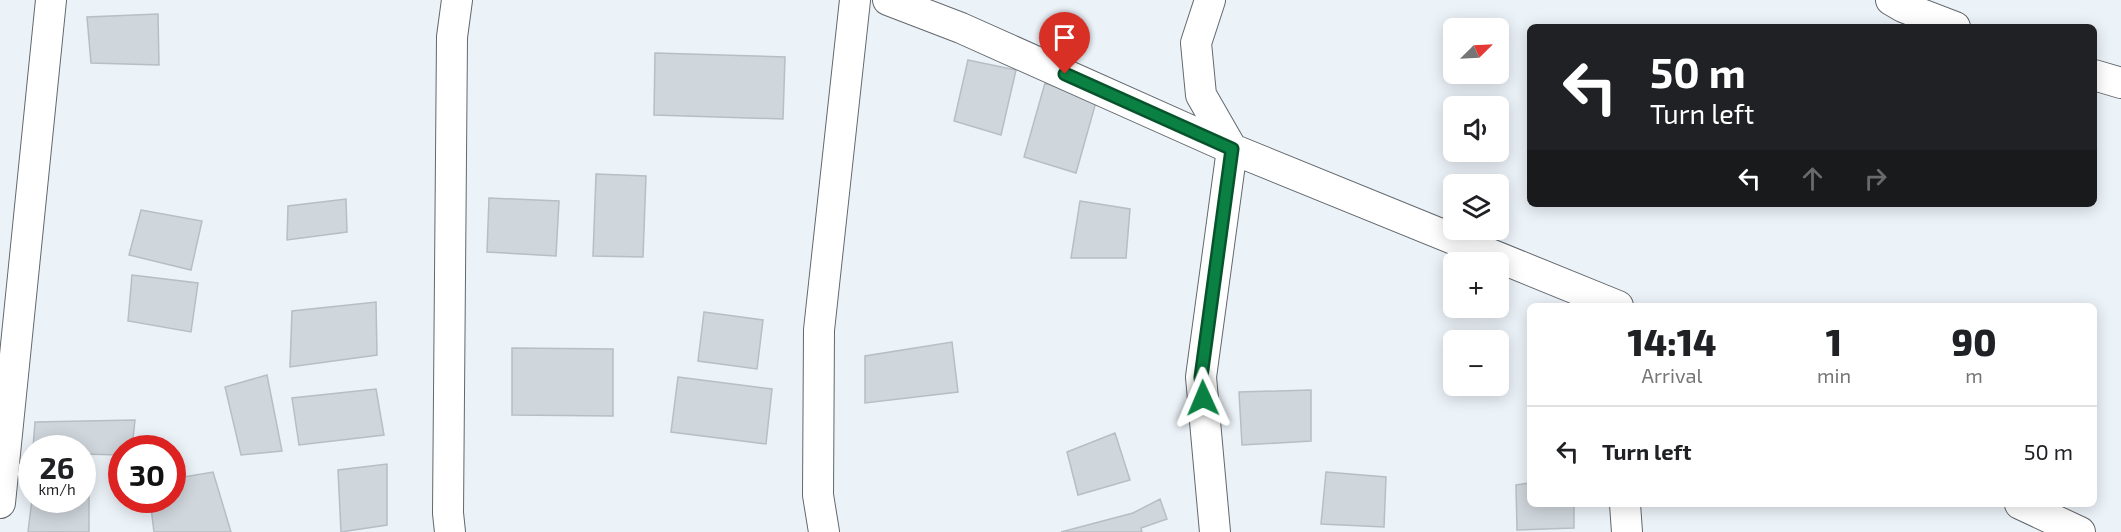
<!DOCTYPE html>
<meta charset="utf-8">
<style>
:root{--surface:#fff;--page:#f6f6f6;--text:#202124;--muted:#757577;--line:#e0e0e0}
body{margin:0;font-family:"Exo 2",sans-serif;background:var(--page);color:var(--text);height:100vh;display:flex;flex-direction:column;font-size:22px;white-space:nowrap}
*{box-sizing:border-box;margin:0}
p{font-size:20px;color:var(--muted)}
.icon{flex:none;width:33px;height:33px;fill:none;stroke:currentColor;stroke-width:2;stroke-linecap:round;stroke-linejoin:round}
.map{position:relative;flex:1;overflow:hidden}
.details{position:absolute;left:1527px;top:303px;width:570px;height:204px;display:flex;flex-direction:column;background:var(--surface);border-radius:9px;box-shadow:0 3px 15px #0003}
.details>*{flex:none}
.top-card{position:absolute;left:1527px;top:24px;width:570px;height:183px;border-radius:9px;box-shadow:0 3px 15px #0003;background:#202124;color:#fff;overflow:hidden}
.needle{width:39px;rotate:66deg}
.controls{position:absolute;left:1443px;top:18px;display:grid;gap:12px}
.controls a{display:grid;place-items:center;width:66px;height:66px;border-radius:9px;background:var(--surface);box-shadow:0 3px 15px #0003;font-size:30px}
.speed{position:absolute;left:18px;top:435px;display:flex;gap:12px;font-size:30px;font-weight:700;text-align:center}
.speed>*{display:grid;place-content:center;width:78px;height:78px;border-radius:50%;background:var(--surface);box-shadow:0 3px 15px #0003;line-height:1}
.speed small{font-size:15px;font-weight:400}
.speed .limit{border:9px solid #d22;background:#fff;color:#111}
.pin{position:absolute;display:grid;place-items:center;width:51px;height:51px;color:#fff;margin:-62px -26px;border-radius:50% 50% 50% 0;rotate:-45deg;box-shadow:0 0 6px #0007}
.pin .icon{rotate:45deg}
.me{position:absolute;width:66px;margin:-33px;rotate:359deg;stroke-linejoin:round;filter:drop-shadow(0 0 4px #0008)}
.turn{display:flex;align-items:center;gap:21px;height:126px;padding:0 24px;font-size:27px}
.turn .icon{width:78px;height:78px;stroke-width:2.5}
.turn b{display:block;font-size:42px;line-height:51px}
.lanes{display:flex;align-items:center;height:57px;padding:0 24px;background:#0003;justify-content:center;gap:30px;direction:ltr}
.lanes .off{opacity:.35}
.eta{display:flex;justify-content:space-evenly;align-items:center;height:102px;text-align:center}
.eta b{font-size:36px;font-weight:800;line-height:42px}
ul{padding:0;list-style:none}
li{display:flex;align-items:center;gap:18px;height:90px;padding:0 24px;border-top:2px solid var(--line)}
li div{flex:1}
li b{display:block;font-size:22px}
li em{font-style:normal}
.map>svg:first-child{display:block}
.building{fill:#cfd6dc;stroke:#b7bec4;stroke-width:1.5}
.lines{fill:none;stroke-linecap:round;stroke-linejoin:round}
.street-casing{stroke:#62686d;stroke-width:32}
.street{stroke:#fff;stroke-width:30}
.route-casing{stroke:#07532c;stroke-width:15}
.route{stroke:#0b8043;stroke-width:10}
</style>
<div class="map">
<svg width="2121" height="532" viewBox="0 0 2121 532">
<rect width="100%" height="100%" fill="#ebf2f8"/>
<path class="building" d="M158 14 159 65 91 63 87 17Z
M655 53 785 57 783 119 654 115Z
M968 60 1016 70 1001 135 954 121Z
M1045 83 1096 102 1076 173 1024 157Z
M596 174 646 176 643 257 593 256Z
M489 198 559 201 556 256 487 252Z
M346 199 347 232 287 240 288 206Z
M1080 201 1130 209 1126 258H1071Z
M141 210 202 221 191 270 129 255Z
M132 275 198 283 191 332 128 321Z
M376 302 377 355 290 367 292 311Z
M704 312 763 320 757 369 698 361Z
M952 342 958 392 865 403V356Z
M512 348 613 349V416L512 415Z
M267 375 282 451 241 455 225 387Z
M678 377 772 389 766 444 671 432Z
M376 389 384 435 299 445 292 398Z
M1311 390V441L1242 445 1239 392Z
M135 420 132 448H122V455L82 454V448H33L35 422Z
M1115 433 1130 480 1078 495 1067 452Z
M387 464V525L341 532 338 470Z
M213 472 231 532H154L150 500H172V479Z
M1326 472 1386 477 1384 527 1321 524Z
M1530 483V504H1574V528L1517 530 1516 485Z
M82 485H89V532H28L32 499 82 500Z
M1160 499 1167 519 1141 528 1142 532H1061L1133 513Z"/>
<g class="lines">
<defs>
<path id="street" d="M888 0 961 28 1232 149 1618 306
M1210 0 1196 43 1201 95 1232 149 1201 377 1215 532
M1891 0 1903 7 1955 27
M2094 75 2121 83
M0 503 51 0
M1625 504 1627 532
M2020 504 2080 532
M450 532 448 513 452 37 457 0
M824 532 818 495 819 330 855 0"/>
</defs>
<use href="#street" class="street-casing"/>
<use href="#street" class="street"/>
</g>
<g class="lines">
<defs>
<path id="route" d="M1065 74 1232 149 1201 377 1203 398"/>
</defs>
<use href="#route" class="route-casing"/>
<use href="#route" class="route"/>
</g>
</svg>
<div class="controls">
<a><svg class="needle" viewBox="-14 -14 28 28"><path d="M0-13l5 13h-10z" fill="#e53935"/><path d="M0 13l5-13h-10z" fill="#757577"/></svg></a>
<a><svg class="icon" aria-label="sound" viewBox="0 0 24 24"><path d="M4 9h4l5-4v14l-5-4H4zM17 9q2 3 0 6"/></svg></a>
<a><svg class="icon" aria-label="layers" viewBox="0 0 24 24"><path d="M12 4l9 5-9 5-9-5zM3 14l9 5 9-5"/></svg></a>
<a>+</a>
<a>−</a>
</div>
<div class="speed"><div>26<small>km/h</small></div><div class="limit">30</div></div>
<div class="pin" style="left:1065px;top:74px;background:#d93025"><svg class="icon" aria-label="arrive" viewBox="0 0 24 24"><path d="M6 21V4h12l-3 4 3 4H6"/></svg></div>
<svg class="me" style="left:1203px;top:398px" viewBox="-20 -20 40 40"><path d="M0-17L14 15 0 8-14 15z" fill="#0b8043" stroke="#fff" stroke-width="4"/></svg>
<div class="top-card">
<div class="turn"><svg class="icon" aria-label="left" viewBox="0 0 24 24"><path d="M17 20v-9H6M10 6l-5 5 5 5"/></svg><div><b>50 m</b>Turn left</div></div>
<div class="lanes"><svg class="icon" aria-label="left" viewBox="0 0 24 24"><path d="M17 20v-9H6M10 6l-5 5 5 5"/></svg><svg class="icon off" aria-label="ahead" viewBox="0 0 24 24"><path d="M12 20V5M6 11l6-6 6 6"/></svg><svg class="icon off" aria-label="right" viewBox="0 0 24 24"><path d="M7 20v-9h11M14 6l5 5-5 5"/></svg></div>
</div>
<section class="details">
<div class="eta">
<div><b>14:14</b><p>Arrival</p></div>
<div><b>1</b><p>min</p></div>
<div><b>90</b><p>m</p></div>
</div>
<ul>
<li><svg class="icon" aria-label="left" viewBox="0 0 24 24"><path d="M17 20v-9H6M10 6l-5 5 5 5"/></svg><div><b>Turn left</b></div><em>50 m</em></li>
</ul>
</section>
</div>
